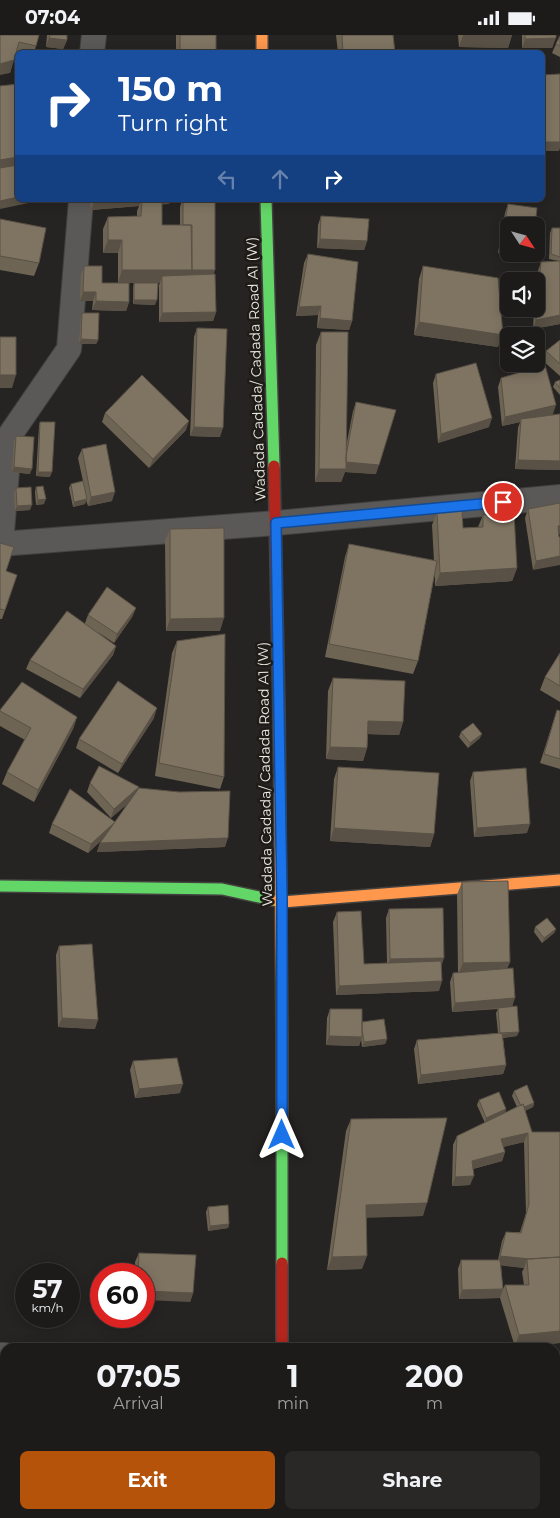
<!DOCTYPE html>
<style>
:root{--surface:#1c1b1a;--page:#292827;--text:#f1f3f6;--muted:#a0a1a2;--line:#3a3939;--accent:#b45309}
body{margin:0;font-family:Montserrat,sans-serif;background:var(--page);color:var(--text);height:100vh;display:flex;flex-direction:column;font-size:19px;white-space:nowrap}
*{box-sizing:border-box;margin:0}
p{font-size:16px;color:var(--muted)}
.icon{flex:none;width:28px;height:28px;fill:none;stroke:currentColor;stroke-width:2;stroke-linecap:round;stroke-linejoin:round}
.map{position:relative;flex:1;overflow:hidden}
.side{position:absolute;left:0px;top:1308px;width:560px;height:176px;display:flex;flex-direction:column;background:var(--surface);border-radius:15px 15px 0 0;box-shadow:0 2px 12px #0003,0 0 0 1px var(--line)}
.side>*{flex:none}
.hud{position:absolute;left:15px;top:15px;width:530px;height:152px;border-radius:8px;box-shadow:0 2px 12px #0003,0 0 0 1px var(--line);background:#1a4fa0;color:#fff;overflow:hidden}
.needle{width:32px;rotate:126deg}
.fabs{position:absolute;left:500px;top:182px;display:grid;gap:10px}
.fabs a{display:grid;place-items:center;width:45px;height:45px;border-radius:8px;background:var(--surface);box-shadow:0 2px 12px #0003,0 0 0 1px var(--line);font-size:25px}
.speed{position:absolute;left:15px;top:1228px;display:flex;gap:10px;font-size:25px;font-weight:700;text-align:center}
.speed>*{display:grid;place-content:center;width:65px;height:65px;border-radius:50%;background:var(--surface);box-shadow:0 2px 12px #0003,0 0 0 1px var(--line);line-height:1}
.speed small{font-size:12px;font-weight:400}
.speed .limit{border:8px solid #d22;background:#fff;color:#111}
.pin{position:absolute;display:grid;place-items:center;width:42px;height:42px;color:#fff;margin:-21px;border:2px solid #fff;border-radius:50%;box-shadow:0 1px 5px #0007}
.me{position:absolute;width:55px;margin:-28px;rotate:0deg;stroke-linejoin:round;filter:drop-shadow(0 0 4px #0008)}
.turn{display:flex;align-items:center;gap:18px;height:105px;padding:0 20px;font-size:22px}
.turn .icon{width:65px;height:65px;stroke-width:2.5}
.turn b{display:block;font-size:35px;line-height:42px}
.lanes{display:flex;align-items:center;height:48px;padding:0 20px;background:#0003;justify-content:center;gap:25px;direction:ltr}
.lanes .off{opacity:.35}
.eta{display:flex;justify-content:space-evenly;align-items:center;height:85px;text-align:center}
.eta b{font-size:30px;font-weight:700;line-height:35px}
.action{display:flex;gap:10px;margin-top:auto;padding:10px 20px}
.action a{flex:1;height:58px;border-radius:8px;background:var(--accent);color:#fff;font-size:20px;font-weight:700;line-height:58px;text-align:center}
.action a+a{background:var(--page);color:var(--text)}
.status{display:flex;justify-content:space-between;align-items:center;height:35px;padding:0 25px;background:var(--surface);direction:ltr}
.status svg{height:14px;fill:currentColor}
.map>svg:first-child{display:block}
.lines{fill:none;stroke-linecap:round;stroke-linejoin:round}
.street-casing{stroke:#434240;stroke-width:26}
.fast-casing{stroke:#434240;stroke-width:14}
.slow-casing{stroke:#434240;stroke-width:14}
.jam-casing{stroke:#434240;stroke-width:14}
.street{stroke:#5b5957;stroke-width:24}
.fast{stroke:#63d668;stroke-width:11}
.slow{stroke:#ff974d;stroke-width:11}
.jam{stroke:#b3261e;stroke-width:11}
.wall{fill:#6d6454;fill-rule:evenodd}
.shaded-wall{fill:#595145}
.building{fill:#7f7462;stroke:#595145}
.route-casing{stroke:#114b97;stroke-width:12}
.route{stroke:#1a73e8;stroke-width:9}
.labels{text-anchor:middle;stroke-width:5;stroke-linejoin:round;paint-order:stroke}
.street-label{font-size:14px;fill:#edebe7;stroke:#1f1c17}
</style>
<div class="status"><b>07:04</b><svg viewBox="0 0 49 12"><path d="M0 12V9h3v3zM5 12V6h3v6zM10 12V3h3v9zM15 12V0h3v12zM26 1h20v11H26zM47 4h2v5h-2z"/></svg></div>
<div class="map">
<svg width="560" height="1483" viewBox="0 0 560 1483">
<rect width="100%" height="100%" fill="#262422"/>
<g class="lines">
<defs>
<path id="street" d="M92 18 94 0
M0 509 276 488 560 462
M1 509 10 400 69 314 81 165
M0 1320H5
M555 1334H560
M446 1479V1483
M46 1483 65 1479"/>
<path id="fast" d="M266 165 274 431
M0 851 222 854 277 866
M282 1001V1228"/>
<path id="slow" d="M262 0V18
M279 676 282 1001
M277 866 282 867 560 845"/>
<path id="jam" d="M274 431 279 676
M282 1228V1312
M280 1479V1483"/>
</defs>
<use href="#street" class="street-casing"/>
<use href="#fast" class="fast-casing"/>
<use href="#slow" class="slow-casing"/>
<use href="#jam" class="jam-casing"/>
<use href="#street" class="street"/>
<use href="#fast" class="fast"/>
<use href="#slow" class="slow"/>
<use href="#jam" class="jam"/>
</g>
<path class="wall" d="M0 0 36 11 34 18H18V21L15 20 10 38Z
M47 0H67V5L63 14 46 12Z
M176 0H216V18H176Z
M336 0H393L395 18H338Z
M458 0H512L508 13 459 12Z
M522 0H556L552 13H522Z
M560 1V22L552 18 556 9Z
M90 165H170L169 169H162V190H180V172L182 165H215L213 239 216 277 213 286 159 287V250L160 248H137L155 270 133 269V253L134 248H118V218H103V194L108 182 137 181V176L139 171 91 175Z
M508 169 529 221 498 218 505 178Z
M321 181 367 206 364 215 317 213 318 190Z
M0 184 39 228 34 241 0 235Z
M552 193H560V289L533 294 534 274H536V255L538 236 541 227 559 226 549 224 550 198Z
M308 219 352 286 349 295 317 293 318 280 296 281 304 228Z
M84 231 102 248 129 267 126 276 92 275 93 266H80L81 240Z
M423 231 498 312 414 300 419 244Z
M82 278 98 305 96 309H79L81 282Z
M197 293 220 402 190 401 194 302Z
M321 297 346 412 353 376 356 367 376 439 345 437 341 447H315L316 310Z
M560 305V341L542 325 546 316Z
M436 339 489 392 438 408 433 348Z
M501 343 553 379 547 381 560 379V435L515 434 518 393 520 387 502 391 498 352Z
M560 345V360L553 352 555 347Z
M105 378 186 395 149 433 102 387Z
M40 387 50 442 36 441 39 391Z
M16 401 30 439 12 437 14 406Z
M82 414 112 466 88 471 86 465 85 469 73 472 69 453 71 449 83 446 78 423Z
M36 452 44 469 36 470 35 457Z
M16 453 30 475 15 476 14 458Z
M560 468V499H559L533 535 525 483 528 474Z
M437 477 463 493 478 492 483 480 517 533 512 546 435 551V538L418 626 413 639 325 622 345 522 349 509 434 526 432 490Z
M170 494 220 596H166L165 506Z
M0 508 6 536 17 540 2 584H0Z
M136 573 132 582 114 608 98 597 116 611 113 620 80 663 26 634 30 625 85 588 88 580Z
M177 606 224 742 220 754 155 741 172 618Z
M560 618V667L540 655 545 642Z
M333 643 403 687 399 700 368 699 367 713 363 726 326 724 328 656Z
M0 675 77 682 73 694 34 767 2 749 7 737 25 705 0 691Z
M557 675 560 676V734L540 728Z
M154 683 118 738 76 713 79 704Z
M461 697 480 703 468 713 459 702Z
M338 732 434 799 430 812 330 806 334 744Z
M473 737 527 798 474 802 470 746Z
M90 748 225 812 97 817 100 808 103 804 88 818 49 798 52 789 115 787 128 768 111 783 87 757Z
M462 847 510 927 507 933 517 1001 503 1003 506 1030 503 1039 418 1049 414 1014 417 1005 498 998 496 978 498 974 452 977 450 947 453 938H458L457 860Z
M389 874 441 931 439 956 336 960 333 887 337 877 364 929 387 928 386 883Z
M535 892 556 894 554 898 542 908 534 897Z
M59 911 95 994 58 992 56 920Z
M330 974 362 987 387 1004 385 1009 362 1012 361 1004 359 1011 326 1010 327 983Z
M133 1026 180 1058 135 1063 130 1035Z
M514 1056 534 1068 533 1072 525 1076 532 1097H560V1308L515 1312 500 1263 459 1264 458 1234 461 1225H498L502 1206 506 1197H520L526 1178 524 1107 503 1112 505 1117 502 1126 473 1134 470 1150 452 1151 453 1110 457 1101 485 1088 477 1070 479 1065 506 1074 505 1078 517 1072 512 1061ZM501 1230 524 1233 522 1237 524 1250H505L503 1254Z
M351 1084 423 1181 366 1182 362 1234 327 1235 346 1096Z
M208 1172 229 1189 228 1193 208 1196 206 1177Z
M139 1218 193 1258 190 1267 144 1239H135V1227Z
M344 1479H432V1483H344Z"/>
<path class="shaded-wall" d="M463 0H512L508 13 459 12Z
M49 3 67 5 63 14 46 12Z
M556 3 552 13H522L525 4Z
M14 25 10 38 0 40V29Z
M542 107H560V113L559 116H542Z
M18 122V134L0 137V125Z
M18 162V165H38V166L0 174V166Z
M103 165H141L139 171 91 175 94 166Z
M142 165H170L169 169 142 171Z
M320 204 367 206 364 215 317 213Z
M108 205H122L118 218H103Z
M501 209 509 210V219H530L529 221 498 218Z
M122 235H192L187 248 162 241 160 248H118Z
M192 235H215L212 244H188Z
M83 257H96L93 266H80Z
M134 265H157L155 270 133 269Z
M96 266 129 267 126 276 92 275Z
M321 271 318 280 296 281 299 272Z
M216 277 213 286 159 287 162 278Z
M560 280V289L533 294 536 285Z
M320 283 352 286 349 295 317 293Z
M419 287 503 300 498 312 414 300Z
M81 304 98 305 96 309H79Z
M0 340H16L12 353H0Z
M556 370 553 379 521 387V384L520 387 502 391 505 382Z
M492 383 489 392 438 408 441 399Z
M189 386 186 395 149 433 153 424Z
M194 392 223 393 220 402 190 401Z
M518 425 560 426V435L515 434Z
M345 427 379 430 376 439 345 437 341 447H315L319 434Z
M14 432 32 434 30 439 12 437Z
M38 437H52L50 442 36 441Z
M115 457 112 466 88 471 91 462Z
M46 464 44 469 36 470 38 465Z
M87 464 85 469 73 472 74 467Z
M32 470 30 475 15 476 17 471Z
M558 491H560V499L554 500Z
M560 521V530L533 535 536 526Z
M517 533 512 546 435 551 440 538Z
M136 573 132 582 114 608 117 599Z
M224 583 220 596H166L170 584Z
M116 611 113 620 80 663 83 654Z
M157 673 154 683 118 738 122 729Z
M77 682 73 694 34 767 38 755Z
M368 686 403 687 399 700 364 699Z
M482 699 480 703 468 713 470 708Z
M330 712 367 713 363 726 326 724Z
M139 752 136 762 111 783 114 774Z
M115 787 111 796 88 818 91 809Z
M530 789 527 798 474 802 477 793Z
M334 793 434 799 430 812 330 806Z
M228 803 225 812 97 817 100 808Z
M556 894 554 898 542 908 544 903Z
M444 923 441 932 387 933 390 924Z
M510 927 505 939 458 940 463 928Z
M442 946 439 956 336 960 339 951Z
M515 963 512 972 452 977 455 968Z
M62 983 98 985 95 994 58 992Z
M519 997 517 1001 499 1003 501 999Z
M329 1001 362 1002 359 1011 326 1010Z
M387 1004 385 1009 362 1012 364 1007Z
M506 1030 503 1039 418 1049 421 1040Z
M183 1049 180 1058 135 1063 139 1054Z
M534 1068 533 1072 520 1078 522 1074Z
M506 1074 504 1079 485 1088 486 1083Z
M528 1098 524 1107 498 1113 501 1104Z
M505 1117 502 1126 469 1135 472 1126Z
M474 1141 470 1150 452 1151 455 1142Z
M427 1168 423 1181 362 1183 366 1170Z
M229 1189 228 1193 208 1196 210 1191Z
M367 1221 362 1234 327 1235 332 1222Z
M500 1221 560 1225 527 1224 524 1233 497 1230Z
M503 1254 500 1263 459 1264 462 1255Z
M144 1256 193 1258 190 1267 144 1265Z
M560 1296V1308L515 1312 519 1300Z
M555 1432H560V1443L559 1445H555Z
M0 1480H7L6 1483H0Z"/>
<path class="building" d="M0 0H39L36 11 19 7 14 25 0 29Z
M50 0H67V5L49 3Z
M180 0H216V18H180Z
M342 0H393L395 18H343Z
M525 0H556V3L525 4Z
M560 1V11L556 9Z
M560 39V107H542V40Z
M18 49V122L0 125V51Z
M18 130V162L0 166V133Z
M142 165H162V190H191L192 235H122V205H108V182L141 181Z
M183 165H215V235H192V190H183Z
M508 169 537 173 535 191H509V210L501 209Z
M321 181 369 184 367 206 320 204Z
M0 184 46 193 39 228 0 221Z
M552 193H560V222L551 219Z
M308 219 358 227 352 286 320 283 321 271 299 272Z
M560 226V280L536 285 541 227Z
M84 231H102V248H129V267L96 266V257H83Z
M423 231 498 243 503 300 419 287Z
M215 239 216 277 162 278V241Z
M134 248H158L157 265H134Z
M82 278H99L98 305 81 304Z
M197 293 227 294 223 393 194 392Z
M321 297H348L346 434H319Z
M0 302H16V340H0Z
M560 305V329L546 316Z
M476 328 492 383 441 399 436 339Z
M545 330 556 370 505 382 501 343Z
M142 340 189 386 153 424 105 378Z
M560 345V353L555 347Z
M356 367 396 375 379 430 346 427V421Z
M560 379V426L518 425 521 384Z
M40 387H55L52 437H38Z
M16 401 34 402 32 434 14 432Z
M106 409 115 457 91 462 82 414Z
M83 446 87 464 74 467 71 449Z
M43 451 46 464 38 465 36 452Z
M31 452 32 470 17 471 16 453Z
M560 468V491H558L559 502H560V521L536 526 528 474Z
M462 476 463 493 483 492V480L514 478 517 533 440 538 437 477Z
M224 493V583L170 584V494Z
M0 508 14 512 6 536 17 540 5 575 0 574Z
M349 509 437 526 418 626 329 609Z
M107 552 136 573 117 599 88 580Z
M67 576 116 611 83 654 30 625Z
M225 599 224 742 159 728 177 606Z
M560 618V651L545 642Z
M333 643 405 646 403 687 368 686 367 713 330 712Z
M118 646 157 673 122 729 79 704Z
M22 647 77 682 38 755 7 737 31 693 0 676V675Z
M557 675 560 676V724L544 719Z
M473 688 482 699 470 708 461 697Z
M99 731 139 752 114 774 90 748Z
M338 732 439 738 434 799 334 793Z
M526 733 530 789 477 793 473 737Z
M139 753 179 757 230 756 228 803 100 808Z
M70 754 115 787 91 809 52 789Z
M508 846 510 927 463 928 462 847Z
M443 873 444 923 390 924 389 874Z
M361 876 364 929 441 926 442 946 339 951 337 877Z
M547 883 556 894 544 903 535 892Z
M92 909 98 985 62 983 59 911Z
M513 933 515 963 455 968 453 938Z
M517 971 519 997 500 998 498 973Z
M330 974H362V1002L329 1001Z
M384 984 387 1004 364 1007 362 994V987Z
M502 998 506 1030 421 1040 417 1005Z
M177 1023 183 1049 139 1054 133 1026Z
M527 1050 534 1068 524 1072 523 1069 521 1071 514 1056Z
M499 1057 506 1074 486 1083 479 1065Z
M523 1069 532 1097H560V1222L530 1224 500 1221 506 1197 521 1198 529 1169 528 1098 501 1104 505 1117 472 1126 474 1141 455 1142 457 1101Z
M447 1083 427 1168 366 1170 367 1221 332 1222 351 1084Z
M228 1170 229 1189 210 1191 208 1172Z
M139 1218 196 1220 193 1258 144 1256V1239H138Z
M560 1222V1296L519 1300 505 1250H529L527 1224Z
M461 1225H500L503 1254 462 1255Z
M555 1346 560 1347V1432H555Z
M555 1455 560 1460V1483H489L486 1480 488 1479H555Z
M0 1461H5V1479H7V1480H0Z
M132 1479H185V1483H132Z
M350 1479H432V1483H350Z"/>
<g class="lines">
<defs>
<path id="route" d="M282 1100V867L276 488 503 467"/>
</defs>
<use href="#route" class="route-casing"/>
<use href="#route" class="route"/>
</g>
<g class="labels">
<g class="street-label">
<text transform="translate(256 334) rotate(-92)" y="5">Wadada Cadada/ Cadada Road A1 (W)</text>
<text transform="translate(265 739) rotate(-91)" y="5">Wadada Cadada/ Cadada Road A1 (W)</text>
</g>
</g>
</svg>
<div class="fabs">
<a><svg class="needle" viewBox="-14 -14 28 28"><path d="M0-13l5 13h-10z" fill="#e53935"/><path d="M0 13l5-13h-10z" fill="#a0a1a2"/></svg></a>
<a><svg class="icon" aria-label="sound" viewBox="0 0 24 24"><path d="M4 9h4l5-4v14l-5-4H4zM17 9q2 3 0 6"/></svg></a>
<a><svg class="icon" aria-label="layers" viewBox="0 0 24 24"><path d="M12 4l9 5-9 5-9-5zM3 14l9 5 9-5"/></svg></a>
</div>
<div class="speed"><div>57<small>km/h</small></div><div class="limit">60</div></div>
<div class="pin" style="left:503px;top:467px;background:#d93025"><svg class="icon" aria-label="arrive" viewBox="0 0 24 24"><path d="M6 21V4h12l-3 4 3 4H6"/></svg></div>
<svg class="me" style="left:282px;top:1100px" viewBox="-20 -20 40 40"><path d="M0-17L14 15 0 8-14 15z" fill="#1a73e8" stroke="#fff" stroke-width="4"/></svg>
<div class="hud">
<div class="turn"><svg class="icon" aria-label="right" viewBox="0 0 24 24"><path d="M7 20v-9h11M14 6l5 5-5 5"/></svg><div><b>150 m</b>Turn right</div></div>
<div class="lanes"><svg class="icon off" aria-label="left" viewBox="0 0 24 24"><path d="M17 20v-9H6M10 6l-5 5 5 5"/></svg><svg class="icon off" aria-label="ahead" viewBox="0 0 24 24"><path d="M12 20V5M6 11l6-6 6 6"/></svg><svg class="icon" aria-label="right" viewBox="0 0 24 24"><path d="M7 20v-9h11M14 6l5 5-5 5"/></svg></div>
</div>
<section class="side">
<div class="eta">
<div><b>07:05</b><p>Arrival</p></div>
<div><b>1</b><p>min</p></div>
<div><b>200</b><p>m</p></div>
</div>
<div class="action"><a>Exit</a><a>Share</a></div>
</section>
</div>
